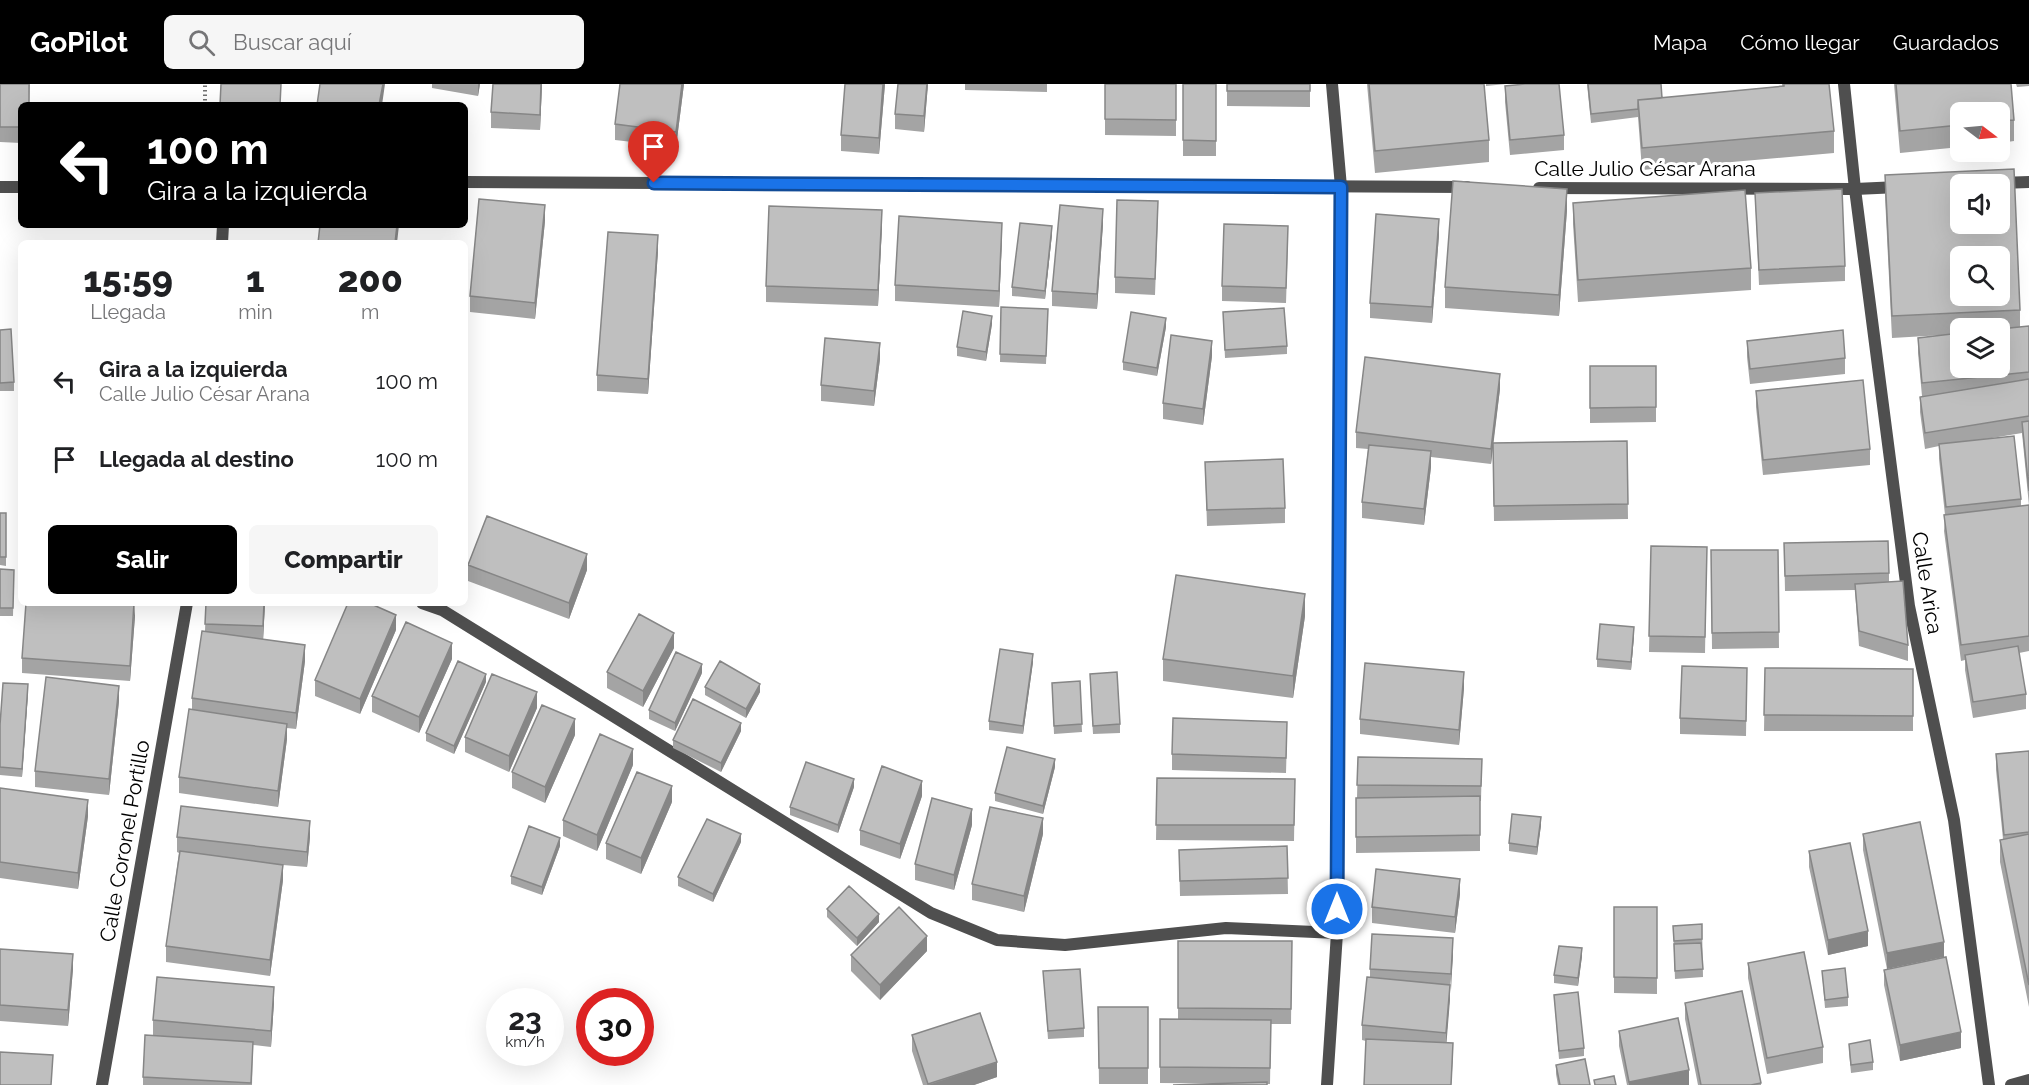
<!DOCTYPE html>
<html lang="es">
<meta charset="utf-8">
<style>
:root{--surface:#fff;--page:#f6f6f6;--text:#202124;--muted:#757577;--accent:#000}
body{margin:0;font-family:Raleway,sans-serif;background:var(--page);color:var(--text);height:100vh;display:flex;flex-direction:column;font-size:22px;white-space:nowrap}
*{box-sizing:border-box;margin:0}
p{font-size:20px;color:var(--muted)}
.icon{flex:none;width:33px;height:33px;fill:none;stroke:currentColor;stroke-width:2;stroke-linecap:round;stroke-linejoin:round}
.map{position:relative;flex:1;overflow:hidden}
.details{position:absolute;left:18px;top:156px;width:450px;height:366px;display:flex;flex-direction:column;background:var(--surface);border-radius:9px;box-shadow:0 6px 24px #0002}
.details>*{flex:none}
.banner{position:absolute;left:18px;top:18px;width:450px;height:126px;border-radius:9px;box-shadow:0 6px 24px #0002;background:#000;color:#fff;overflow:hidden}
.needle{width:39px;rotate:106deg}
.buttons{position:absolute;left:1950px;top:18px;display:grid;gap:12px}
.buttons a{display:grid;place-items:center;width:60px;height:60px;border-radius:9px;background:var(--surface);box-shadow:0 6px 24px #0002;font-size:30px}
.speed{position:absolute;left:486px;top:904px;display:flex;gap:12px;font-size:30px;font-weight:700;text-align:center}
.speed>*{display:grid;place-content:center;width:78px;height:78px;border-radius:50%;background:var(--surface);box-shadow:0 6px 24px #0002;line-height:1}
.speed small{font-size:15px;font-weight:400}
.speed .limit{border:9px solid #d22;background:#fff;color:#111}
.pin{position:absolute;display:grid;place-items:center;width:51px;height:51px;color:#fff;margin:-62px -26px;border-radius:50% 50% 50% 0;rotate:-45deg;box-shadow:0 0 6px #0007}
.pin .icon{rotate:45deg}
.me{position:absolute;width:66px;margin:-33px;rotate:0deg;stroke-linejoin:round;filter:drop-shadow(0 0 4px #0008)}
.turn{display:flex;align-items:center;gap:21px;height:126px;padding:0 30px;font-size:27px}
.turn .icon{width:78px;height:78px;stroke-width:2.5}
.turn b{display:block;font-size:42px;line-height:51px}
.eta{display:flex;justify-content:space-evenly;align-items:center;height:102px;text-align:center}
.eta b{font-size:36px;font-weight:800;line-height:42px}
.action{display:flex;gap:12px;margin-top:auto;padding:12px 30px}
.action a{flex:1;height:69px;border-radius:9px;background:var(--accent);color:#fff;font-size:24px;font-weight:800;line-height:69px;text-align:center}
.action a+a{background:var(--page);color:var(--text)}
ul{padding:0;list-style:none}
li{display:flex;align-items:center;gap:18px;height:78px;padding:0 30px}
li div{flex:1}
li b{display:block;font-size:22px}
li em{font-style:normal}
header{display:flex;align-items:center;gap:36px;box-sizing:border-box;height:84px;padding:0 30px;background:var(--accent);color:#fff}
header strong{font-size:28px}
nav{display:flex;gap:33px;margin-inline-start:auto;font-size:21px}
.search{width:420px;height:54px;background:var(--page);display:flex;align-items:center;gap:15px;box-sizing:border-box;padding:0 21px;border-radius:9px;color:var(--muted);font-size:22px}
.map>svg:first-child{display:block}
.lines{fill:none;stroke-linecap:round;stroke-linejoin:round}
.path{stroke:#717171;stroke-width:4;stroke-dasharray:1.5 3;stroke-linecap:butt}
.minor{stroke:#4f4f4f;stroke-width:12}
.wall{fill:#a4a4a4;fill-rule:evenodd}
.shaded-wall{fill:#868686}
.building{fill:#bfbfbf;stroke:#868686;stroke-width:1.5;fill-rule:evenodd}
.route-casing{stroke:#114b97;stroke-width:15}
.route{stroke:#1a73e8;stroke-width:10}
.labels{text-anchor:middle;stroke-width:6;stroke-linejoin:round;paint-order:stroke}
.street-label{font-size:21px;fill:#000;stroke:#fff}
</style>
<header>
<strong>GoPilot</strong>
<div class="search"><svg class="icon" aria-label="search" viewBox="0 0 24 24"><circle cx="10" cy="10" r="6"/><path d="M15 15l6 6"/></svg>Buscar aquí</div>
<nav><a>Mapa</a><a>Cómo llegar</a><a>Guardados</a></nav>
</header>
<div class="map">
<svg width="2029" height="1001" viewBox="0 0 2029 1001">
<rect width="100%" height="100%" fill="#fff"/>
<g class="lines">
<path class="path" d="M205 21V0"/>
<path class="minor" d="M1844 0 1855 105 1909 522 1954 736 1989 1001
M465 98 1467 103
M2000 99 2029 98
M0 103H21
M1539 104 1855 105 1899 103
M222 159 223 141
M422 519 442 526 931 829 997 856 1065 861 1226 844 1337 849
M102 1001 187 519
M1327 1001 1337 849 1341 103 1332 0
M2011 1001 2029 996"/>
</g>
<path class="wall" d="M0 0H30L29 21H21V59L0 58Z
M432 0H480L478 12 432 4Z
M542 0 540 46 491 44V28Z
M620 0H684L676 63 615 56V40Z
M885 0 879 70 841 67V51Z
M898 0H928L924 48 895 45V30Z
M965 0H1047V8L965 6Z
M1105 0H1176V52L1105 51Z
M1183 0H1216V72H1183Z
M1227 0H1310V23L1227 22Z
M1367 0H1484L1489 56V78L1375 89Z
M1486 0H1506L1486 2Z
M1587 0H1661L1662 14 1782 2V0H1829L1834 47V69L1642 86 1638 33 1591 39Z
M1894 0H2011L2014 36V57L2000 59V28H1960V63L1900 69Z
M2016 0H2029V2L2017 3Z
M1505 2 1564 51V66L1510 71 1505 18Z
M1885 91 2020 226V243L2029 242V567L2019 569 2026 610V625L1973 634 1965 586V576L1961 577 1944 447 1945 431 1939 375V362L1925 365 1920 328V313L1922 312 1918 269V254L1943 251 1892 254 1885 113ZM1960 244H2000V284H1960ZM2022 349 2029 422H2021V415L1986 355Z
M1755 109 1845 182V197L1759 201Z
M1573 119 1751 184V206L1578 218 1573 140Z
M1567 126 1559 232 1445 224V203Z
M1158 132 1155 211 1115 209V193Z
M545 137 535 235 470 228V212Z
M1103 140 1097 225 1052 222V207Z
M882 142 878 222 766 218V202Z
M1052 150 1045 215 1012 212V203Z
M1439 151 1432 239 1370 234V219Z
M1002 154 999 223 895 217V201Z
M1288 158 1286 219 1222 217V202Z
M658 167 648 310 597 307V291Z
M1001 223 1048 225 1046 280 1000 278Z
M1223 228 1287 262V270L1225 274Z
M992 240 986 277 957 272V263Z
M1166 243 1157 292 1123 286V278Z
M0 246 14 298V307H0Z
M1747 257 1845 274V290L1750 300 1747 273Z
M1212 272 1203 341 1163 335V319Z
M880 275 874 322 821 317V301Z
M1590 282H1656V338L1590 339Z
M1500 305 1493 359 1627 357 1628 435 1494 437 1493 359 1491 380 1431 373V383L1424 441 1362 434V418L1368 365 1356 364V348Z
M1756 307 1870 365V381L1763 391 1756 323Z
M1205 378 1285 424V439L1207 442Z
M0 429H6V482L0 481Z
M1784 459 1889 489V498L1908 561V577L1859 562 1855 506 1785 507Z
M1651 462 1707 463 1705 569 1649 568Z
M1711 466H1778L1779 564 1712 565Z
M468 481 587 486 569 535 468 497Z
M0 485 14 486 13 532H0Z
M206 519H265L263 555 305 577 296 645 287 644V655L278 723 179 709V693L192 625V614L205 547Z
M135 532 130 597 22 589V574Z
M1305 532 1293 614 1163 597V575Z
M396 546 360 630 315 612V596Z
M1634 552 1631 586 1597 583V575Z
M674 564 643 623 607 604V588Z
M452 575 419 649 372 628V612Z
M1033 578 1023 650 989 646V637Z
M1747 584 1746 652 1680 650V634Z
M1765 584 1913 585V647H1764Z
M702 589 675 647 649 635V626Z
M1080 597 1082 648 1054 650 1052 599Z
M486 598 454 670 426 657V649Z
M1090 598 1120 640V649L1093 650Z
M705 603 760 608 746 634 705 611Z
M1464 604 1459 661 1360 650V635Z
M28 609 22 693 0 691V641Z
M119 617 109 711 35 703V687Z
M537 624 509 688 465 668V653Z
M741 647 721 688 673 664V656Z
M575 651 545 719 512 704V688Z
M1287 653 1286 689 1172 686V670Z
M2029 667V923L2000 778V756L2003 755 1996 686V670Z
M1358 673 1482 675 1481 717H1480V767L1356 769V714H1357Z
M633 681 597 767 563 752V736Z
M1055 683 1043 730 995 717V709Z
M1157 694 1295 695 1294 757 1156 756Z
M854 703 838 749 790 731V723Z
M0 704 88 732 78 805 0 794Z
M922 712 900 775 860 761V746Z
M672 718 641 790 606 775V759Z
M972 741 954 806 915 796V780Z
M1541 741 1537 771 1509 767V759Z
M1043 750 1024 828 972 816V800Z
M1863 750 1944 858 1887 885 1863 766Z
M177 753H310L307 783 283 781V796L270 892 166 878V862L179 769 177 768Z
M741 758 713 818 678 802V793Z
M560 762 542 811 511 800V792Z
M1287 762 1288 810 1180 812 1179 766Z
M1809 767 1868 862 1828 871 1809 783Z
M1460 810 1455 849 1372 839V823Z
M1614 823H1657V910L1614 909Z
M827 825 879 838 857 862 827 833Z
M1702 840 1703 893 1675 895 1673 842Z
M1178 857H1292L1291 940H1271L1270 1000 1160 999V935H1178Z
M0 865 73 885 68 942 0 937Z
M927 867 880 916 851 887V871Z
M1453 869 1446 959 1453 975 1451 1001H1364L1366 957 1362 956V941L1370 893V885Z
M1582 872 1578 902 1554 899V891Z
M1748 879 1823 963V979L1767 990 1748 894Z
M1884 886 1961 964 1900 977 1884 901Z
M1043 887 1084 944V953L1048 955Z
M1822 887 1848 913V922L1825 924Z
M1554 911 1584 964V972L1559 975Z
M274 918 271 963 253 961 252 1001H143V993L153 952V936Z
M1685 919 1761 999V1001H1698L1685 935Z
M1098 923H1148V1000H1099Z
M1619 947 1689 1001H1627L1619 962Z
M912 951 997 993 974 1001H923L912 967Z
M1849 960 1873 978V986L1851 989 1849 968Z
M1556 981 1590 1001H1558L1556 990Z"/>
<path class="shaded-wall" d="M383 0H385L382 21H379Z
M478 0H480L478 12Z
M541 0H542L540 46V31Z
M682 0H684L676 63V48Z
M883 0H885L879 70V54Z
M927 0H928L924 48V32Z
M1567 105V126L1559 232V211Z
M545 121V137L535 235V219Z
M1103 125V140L1097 225V210Z
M882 126V142L878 222V206Z
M1439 135V151L1432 239V223Z
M1002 139V154L999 223V207Z
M397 141H399L397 159H395Z
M1052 142V150L1045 215V207Z
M658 151V167L648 310V295Z
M992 232V240L986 277V268Z
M1166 234V243L1157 292V284Z
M1212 257V272L1203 341V325Z
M880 259V275L874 322V307Z
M1500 290V305L1491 380V365Z
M1431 367V383L1424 441V425Z
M587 470V486L569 535V519Z
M1305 510V532L1293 614V592Z
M135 519V532L130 597V582Z
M264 519H265L263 558V542Z
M396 531V546L360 630V615Z
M1634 543V552L1631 586V578Z
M674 549V564L643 623V607Z
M452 559V575L419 649V633Z
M305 561V577L296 645V629Z
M1033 570V578L1023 650V642Z
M702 580V589L675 647V639Z
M1464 588V604L1459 661V646Z
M486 590V598L454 670V662Z
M28 600V609L22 693V685Z
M760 600V608L746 634V625Z
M119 602V617L109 711V695Z
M537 608V624L509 688V672Z
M575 635V651L545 719V703Z
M741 639V647L721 688V679Z
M287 640V655L278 723V707Z
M633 665V681L597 767V751Z
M1055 675V683L1043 730V722Z
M854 695V703L838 749V741Z
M922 697V712L900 775V760Z
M672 702V718L641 790V774Z
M88 716V732L78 805V789Z
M972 725V741L954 806V791Z
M1541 733V741L1537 771V763Z
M1043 734V750L1024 828V812Z
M310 737V753L307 783V768Z
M741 750V758L713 818V810Z
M560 754V762L542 811V803Z
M283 781V796L270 892V876Z
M1460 795V810L1455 849V833Z
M879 830V838L857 862V854Z
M1868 847V862L1828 871V856Z
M927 852V867L880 916V901Z
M1453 854V869L1451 906V890Z
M1944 858V873L1887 885V869Z
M1582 864V872L1578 902V894Z
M73 870V885L68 942V926Z
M1450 901V916L1446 965V949Z
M274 903V918L271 963V947Z
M1961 948V964L1900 977V961Z
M997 978V993L974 1001H928Z
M1689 986V1001H1629V998Z"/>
<path class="building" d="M0 0H29V21H21V43H0Z
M221 0H281L280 21H220Z
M320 0H383L379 21H317Z
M493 0H541L540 31 491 28Z
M620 0H682L676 48 615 40Z
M845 0H883L879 54 841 51Z
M898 0H927L924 32 895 30Z
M1105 0H1176V36L1105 35Z
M1183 0H1216V57L1183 56Z
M1227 0H1310V7H1227Z
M1369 0H1484L1489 56 1375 67Z
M1525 0H1559L1564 51 1510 56 1505 2Z
M1588 0H1661L1662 14 1638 16V25L1591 30Z
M1784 0H1829L1834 47 1642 64 1638 16 1784 2Z
M1896 0H2011L2014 36 2000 37V28H1960V41L1900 47Z
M2014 85 2020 226 1892 232 1885 91ZM1960 100H2000V140H1960ZM1960 172H2000V212H1960Z
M1453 97 1567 105 1559 211 1445 203Z
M1842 105 1845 182 1759 186 1755 109Z
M1745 106 1751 184 1578 196 1573 119Z
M479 115 545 121 535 219 470 212Z
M1117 116 1158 117 1155 195 1115 193Z
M1060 121 1103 125 1097 210 1052 207Z
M769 122 882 126 878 206 766 202Z
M1376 130 1439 135 1432 223 1370 219Z
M899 132 1002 139 999 207 895 201Z
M1020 139 1052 142 1045 207 1012 203Z
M1224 140 1288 142 1286 204 1222 202Z
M320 141H397L395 159H318Z
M608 148 658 151 648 295 597 291Z
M1001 223 1048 225 1046 272 1000 270Z
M1284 224 1287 262 1225 266 1223 228Z
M963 227 992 232 986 268 957 263Z
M1131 228 1166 234 1157 284 1123 278Z
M2029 242V288L1922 299 1918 254 1960 249V284H2000V245Z
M11 245 14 298 0 299V246Z
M1843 246 1845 274 1750 285 1747 257Z
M1171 251 1212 257 1203 325 1163 319Z
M825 254 880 259 874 307 821 301Z
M1365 273 1500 290 1491 365 1356 348Z
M1590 282H1656V323L1590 324Z
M2029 295V332L1925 349 1920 313Z
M1863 296 1870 365 1763 376 1756 307Z
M2029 337V407L2022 338Z
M2014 352 2021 415 1946 423 1939 360Z
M1627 357 1628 420 1494 422 1493 359Z
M1369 361 1431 367 1424 425 1362 418Z
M1283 375 1285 424 1207 426 1205 378Z
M2029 421V552L1961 561 1944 431Z
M0 429H6V473H0Z
M487 432 587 470 569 519 468 481Z
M1888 457 1889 489 1785 492 1784 459Z
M1651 462 1707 463 1705 553 1649 552Z
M1711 466H1778L1779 548 1712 549Z
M0 485 14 486 13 524H0Z
M1176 491 1305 510 1293 592 1163 575Z
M1903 497 1908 561 1859 547 1855 500Z
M26 519H134L130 582 22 574Z
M206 519H264L263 542 205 540Z
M348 519H369L396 531 360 615 315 596Z
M639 530 674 549 643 607 607 588Z
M406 538 452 559 419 633 372 612Z
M1600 540 1634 543 1631 578 1597 575Z
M202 547 305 561 296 629 192 614Z
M2018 562 2026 610 1973 618 1965 571Z
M1000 565 1033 570 1023 642 989 637Z
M676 568 702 580 675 639 649 626Z
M458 577 486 590 454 662 426 649Z
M720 577 760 600 746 625 705 603Z
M1365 579 1464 588 1459 646 1360 635Z
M1682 582 1747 584 1746 637 1680 634Z
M1765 584 1913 585V632L1764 631Z
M1117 588 1120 640 1093 642 1090 590Z
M492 590 537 608 509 672 465 653Z
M46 593 119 602 109 695 35 687Z
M1080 597 1082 640 1054 642 1052 599Z
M3 599 28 600 22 685 0 683V641Z
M693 615 741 639 721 679 673 656Z
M542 621 575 635 545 703 512 688Z
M189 625 287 640 278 707 179 693Z
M1173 634 1287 638 1286 674 1172 670Z
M600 650 633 665 597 751 563 736Z
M1007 663 1055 675 1043 722 995 709Z
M2029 667V748L2004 751 1996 670Z
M1358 673 1482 675 1481 702 1357 701Z
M806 678 854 695 838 741 790 723Z
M882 682 922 697 900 760 860 746Z
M637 688 672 702 641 774 606 759Z
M1157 694 1295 695 1294 741H1156Z
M0 704 88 716 78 789 0 778Z
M1480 712V751L1356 753V714Z
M932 714 972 725 954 791 915 780Z
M181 722 310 737 307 768 177 753Z
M990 723 1043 734 1024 812 972 800Z
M1512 730 1541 733 1537 763 1509 759Z
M707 735 741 750 713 810 678 793Z
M1920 738 1944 858 1887 869 1863 750Z
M529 742 560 754 542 803 511 792Z
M2029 750V901L2000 756Z
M1850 759 1868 847 1828 856 1809 767Z
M1287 762 1288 794 1180 797 1179 766Z
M180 767 283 781 270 876 166 862Z
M1376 785 1460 795 1455 833 1372 823Z
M849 802 879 830 857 854 827 825Z
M899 823 927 852 880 901 851 871Z
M1614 823H1657V894L1614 893Z
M1702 840V855L1674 857 1673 842Z
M1372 850 1453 854 1451 890 1370 885Z
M1178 857H1292L1291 925 1178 924Z
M1701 859 1703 885 1675 887 1674 860Z
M1559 862 1582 864 1578 894 1554 891Z
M0 865 73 870 68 926 0 921Z
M1804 868 1823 963 1767 974 1748 879Z
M1946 873 1961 948 1900 961 1884 886Z
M1845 884 1848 913 1825 916 1822 887Z
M1080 885 1084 944 1048 947 1043 887Z
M157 893 274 903 271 947 153 936Z
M1367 893 1450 901 1446 949 1362 941Z
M1742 907 1761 999 1751 1001H1701L1685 919Z
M1578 908 1584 964 1559 967 1554 911Z
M1098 923H1148V984H1099Z
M980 929 997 978 928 1000 912 951Z
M1678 934 1689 986 1629 998 1619 947Z
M1160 935 1271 936 1270 984 1160 983Z
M145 951 253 958 251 999 143 993Z
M1366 955 1453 959 1451 1001H1364Z
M1870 956 1873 978 1851 981 1849 960Z
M0 968 53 971 51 1001H0Z
M1585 975 1590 1001H1560L1556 981Z
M1614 992 1616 1001H1595L1594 996Z
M1267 998V1001H1173Z"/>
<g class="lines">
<defs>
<path id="route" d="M654 99 1341 103 1337 825"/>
</defs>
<use href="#route" class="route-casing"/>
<use href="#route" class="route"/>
</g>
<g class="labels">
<g class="street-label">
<text x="1645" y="92">Calle Julio César Arana</text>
<text transform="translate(1927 499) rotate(81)" y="7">Calle Arica</text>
<text transform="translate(125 757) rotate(-80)" y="7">Calle Coronel Portillo</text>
</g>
</g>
</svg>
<div class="buttons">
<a><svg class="needle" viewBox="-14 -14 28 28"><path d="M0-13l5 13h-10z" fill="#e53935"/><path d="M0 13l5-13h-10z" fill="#757577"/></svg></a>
<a><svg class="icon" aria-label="sound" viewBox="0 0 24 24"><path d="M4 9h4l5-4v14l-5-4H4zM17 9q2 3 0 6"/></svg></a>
<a><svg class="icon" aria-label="search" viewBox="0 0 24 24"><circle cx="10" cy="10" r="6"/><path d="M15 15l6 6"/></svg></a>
<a><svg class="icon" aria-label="layers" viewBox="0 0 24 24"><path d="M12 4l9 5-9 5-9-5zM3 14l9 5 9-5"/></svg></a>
</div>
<div class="speed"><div>23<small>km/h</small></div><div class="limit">30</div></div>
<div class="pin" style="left:654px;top:99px;background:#d93025"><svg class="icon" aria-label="arrive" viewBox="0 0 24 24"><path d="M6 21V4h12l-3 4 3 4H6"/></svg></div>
<svg class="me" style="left:1337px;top:825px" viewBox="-20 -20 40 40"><circle r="17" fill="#1a73e8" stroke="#fff" stroke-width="3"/><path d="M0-11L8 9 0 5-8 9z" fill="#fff"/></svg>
<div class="banner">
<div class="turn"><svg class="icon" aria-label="left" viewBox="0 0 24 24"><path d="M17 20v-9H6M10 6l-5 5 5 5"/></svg><div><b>100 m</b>Gira a la izquierda</div></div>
</div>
<section class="details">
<div class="eta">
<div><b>15:59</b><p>Llegada</p></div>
<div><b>1</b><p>min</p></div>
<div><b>200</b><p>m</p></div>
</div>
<ul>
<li><svg class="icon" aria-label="left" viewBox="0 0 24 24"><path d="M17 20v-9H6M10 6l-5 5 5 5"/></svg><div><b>Gira a la izquierda</b><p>Calle Julio César Arana</p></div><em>100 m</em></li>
<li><svg class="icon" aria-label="arrive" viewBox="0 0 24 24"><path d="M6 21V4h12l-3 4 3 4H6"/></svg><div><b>Llegada al destino</b></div><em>100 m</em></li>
</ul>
<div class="action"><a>Salir</a><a>Compartir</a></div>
</section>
</div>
